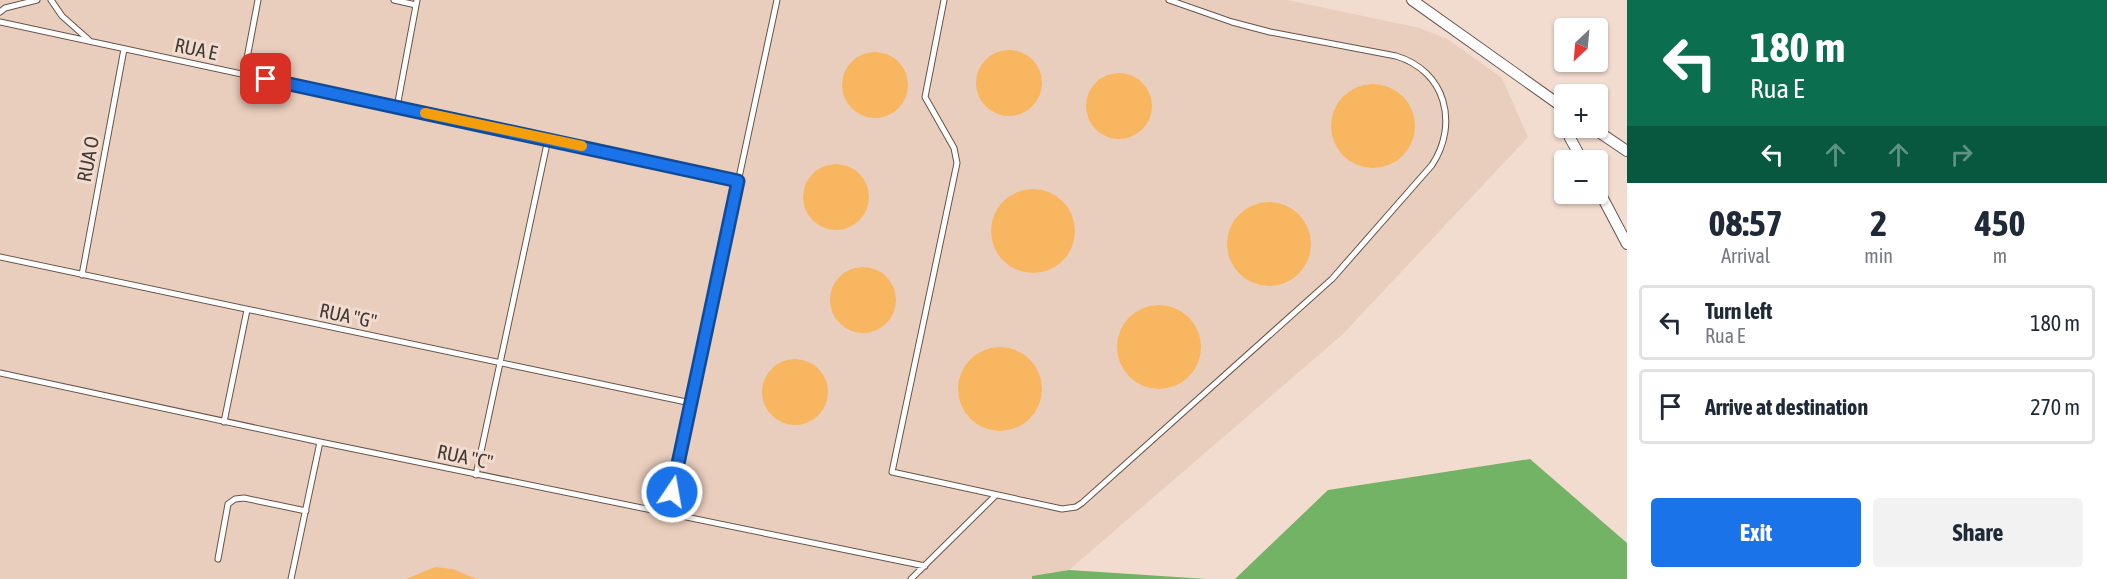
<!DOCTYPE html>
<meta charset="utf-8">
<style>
:root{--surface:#fff;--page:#f2f2f3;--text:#1f2937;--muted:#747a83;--line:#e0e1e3;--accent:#1a73e8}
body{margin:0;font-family:"Asap Condensed",sans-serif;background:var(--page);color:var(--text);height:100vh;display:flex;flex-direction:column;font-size:22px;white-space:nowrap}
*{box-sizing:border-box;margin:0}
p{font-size:20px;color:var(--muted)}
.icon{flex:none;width:33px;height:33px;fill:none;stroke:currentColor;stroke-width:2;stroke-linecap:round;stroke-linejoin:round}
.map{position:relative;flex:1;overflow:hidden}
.panel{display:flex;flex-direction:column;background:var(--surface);width:480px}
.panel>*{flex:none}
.banner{background:#0b6e4f;color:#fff;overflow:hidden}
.needle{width:39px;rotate:206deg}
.tools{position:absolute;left:1554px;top:18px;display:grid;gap:12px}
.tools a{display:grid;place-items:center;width:54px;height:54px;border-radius:6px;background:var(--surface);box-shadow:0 2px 4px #0004;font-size:30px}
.pin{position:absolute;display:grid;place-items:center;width:51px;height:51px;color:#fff;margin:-26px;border-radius:12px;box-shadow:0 3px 9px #0006}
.me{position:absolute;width:66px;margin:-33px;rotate:12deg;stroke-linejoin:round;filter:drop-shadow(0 0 4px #0008)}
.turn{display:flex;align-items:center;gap:21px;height:126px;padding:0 24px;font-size:27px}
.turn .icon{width:78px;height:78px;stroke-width:2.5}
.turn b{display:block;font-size:42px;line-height:51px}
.lanes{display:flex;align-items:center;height:57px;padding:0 24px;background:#0003;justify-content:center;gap:30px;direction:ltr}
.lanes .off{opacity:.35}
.eta{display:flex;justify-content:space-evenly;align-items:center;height:102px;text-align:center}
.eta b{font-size:36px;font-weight:700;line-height:42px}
.primary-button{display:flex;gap:12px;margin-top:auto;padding:12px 24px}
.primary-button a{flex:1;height:69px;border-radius:6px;background:var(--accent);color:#fff;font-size:24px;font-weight:700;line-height:69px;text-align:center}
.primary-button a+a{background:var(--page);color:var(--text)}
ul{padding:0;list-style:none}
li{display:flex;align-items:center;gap:18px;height:75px;margin:0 12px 9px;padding:0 12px;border:3px solid var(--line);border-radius:6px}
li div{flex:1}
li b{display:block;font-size:22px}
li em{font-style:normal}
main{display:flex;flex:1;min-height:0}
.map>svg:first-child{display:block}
.built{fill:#eacebd}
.forest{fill:#73b365}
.building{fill:#f8b661}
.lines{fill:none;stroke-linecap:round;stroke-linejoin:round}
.service-casing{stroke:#665449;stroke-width:7}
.minor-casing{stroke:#665449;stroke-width:12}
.service{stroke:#fff;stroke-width:5}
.minor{stroke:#fff;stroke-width:10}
.route-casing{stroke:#114b97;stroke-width:15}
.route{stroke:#1a73e8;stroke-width:10}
.slow{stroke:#f59e0b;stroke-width:10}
.labels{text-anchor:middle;stroke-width:6;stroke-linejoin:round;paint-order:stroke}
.street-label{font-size:20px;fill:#413934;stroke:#f1dccf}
</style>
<main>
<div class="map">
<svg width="1627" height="579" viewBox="0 0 1627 579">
<rect width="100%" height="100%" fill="#f1dccf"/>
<path class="built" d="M0 0H1287L1420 28 1449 40 1502 78 1528 137 1343 334 1069 570 1032 576V579H0Z"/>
<path class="forest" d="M1530 459 1627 543V579H1235L1328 490Z
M1069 570 1207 579H1032V576Z"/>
<path class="building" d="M976 83a33 33 0 1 1 66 0a33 33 0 1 1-66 0Z
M842 85a33 33 0 1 1 66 0a33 33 0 1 1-66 0Z
M1086 106a33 33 0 1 1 66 0a33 33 0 1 1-66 0Z
M1331 126a42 42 0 1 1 84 0a42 42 0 1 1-84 0Z
M803 197a33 33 0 1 1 66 0a33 33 0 1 1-66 0Z
M991 231a42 42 0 1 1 84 0a42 42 0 1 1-84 0Z
M1227 244a42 42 0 1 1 84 0a42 42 0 1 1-84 0Z
M830 300a33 33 0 1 1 66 0a33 33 0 1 1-66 0Z
M1117 347a42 42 0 1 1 84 0a42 42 0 1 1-84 0Z
M958 389a42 42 0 1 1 84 0a42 42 0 1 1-84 0Z
M762 392a33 33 0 1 1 66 0a33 33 0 1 1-66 0Z
M435 567 453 569 476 579H406Z"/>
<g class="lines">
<defs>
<path id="service" d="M51 0 62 16 89 40
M394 0 416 5
M944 0 925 97 954 148 957 163 892 472 1062 509 1076 507 1082 503 1332 279 1432 165C1459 124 1446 71 1396 56L1270 32 1232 22 1169 0
M0 12 5 8 37 0
M0 22 738 181
M244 74 258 0
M397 107 417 0
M0 257 691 403
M82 275 124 49
M0 373 320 442 925 566
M224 422 247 310
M476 475 548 139
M667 514 777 0
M218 559 228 504 235 499 244 498 306 511
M291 579 320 442
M911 579 996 495"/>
<path id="minor" d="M1412 0 1564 108
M1567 128 1570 138 1582 160
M1593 128 1627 151
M1598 189 1627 244"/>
</defs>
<use href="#service" class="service-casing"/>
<use href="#minor" class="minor-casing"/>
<use href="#service" class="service"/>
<use href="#minor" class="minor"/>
</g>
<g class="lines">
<defs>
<path id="route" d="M266 79 738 181 672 492"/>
</defs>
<use href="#route" class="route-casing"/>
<use href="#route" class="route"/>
<path class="slow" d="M425 113 582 146"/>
</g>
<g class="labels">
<g class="street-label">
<text transform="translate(196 49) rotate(12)" y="7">RUA E</text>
<text transform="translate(88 159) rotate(-79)" y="7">RUA O</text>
<text transform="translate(348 316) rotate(12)" y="7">RUA "G"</text>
<text transform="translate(465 457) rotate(12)" y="7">RUA "C"</text>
</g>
</g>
</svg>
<div class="tools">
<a><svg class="needle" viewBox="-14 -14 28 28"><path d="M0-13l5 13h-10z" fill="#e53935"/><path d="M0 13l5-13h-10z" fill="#747a83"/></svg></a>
<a>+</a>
<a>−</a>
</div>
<div class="pin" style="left:266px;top:79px;background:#d93025"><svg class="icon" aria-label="arrive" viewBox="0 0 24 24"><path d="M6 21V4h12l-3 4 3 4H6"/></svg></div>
<svg class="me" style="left:672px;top:492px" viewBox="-20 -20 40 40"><circle r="17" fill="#1a73e8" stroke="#fff" stroke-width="3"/><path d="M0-11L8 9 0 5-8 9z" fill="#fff"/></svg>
</div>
<section class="panel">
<div class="banner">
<div class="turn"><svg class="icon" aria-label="left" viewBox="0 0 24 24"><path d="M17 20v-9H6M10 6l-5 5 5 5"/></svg><div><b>180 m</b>Rua E</div></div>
<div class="lanes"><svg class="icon" aria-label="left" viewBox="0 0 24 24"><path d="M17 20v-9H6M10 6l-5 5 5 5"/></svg><svg class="icon off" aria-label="ahead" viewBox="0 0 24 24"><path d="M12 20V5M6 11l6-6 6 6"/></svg><svg class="icon off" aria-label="ahead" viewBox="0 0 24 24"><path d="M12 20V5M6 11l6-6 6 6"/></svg><svg class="icon off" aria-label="right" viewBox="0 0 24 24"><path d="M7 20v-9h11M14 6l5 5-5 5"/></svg></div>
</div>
<div class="eta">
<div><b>08:57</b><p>Arrival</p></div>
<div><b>2</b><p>min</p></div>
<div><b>450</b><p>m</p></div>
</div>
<ul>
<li><svg class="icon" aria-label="left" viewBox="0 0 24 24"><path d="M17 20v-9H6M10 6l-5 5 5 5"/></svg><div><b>Turn left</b><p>Rua E</p></div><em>180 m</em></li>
<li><svg class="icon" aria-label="arrive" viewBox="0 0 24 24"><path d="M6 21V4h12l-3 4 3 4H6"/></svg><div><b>Arrive at destination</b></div><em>270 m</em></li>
</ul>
<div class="primary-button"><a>Exit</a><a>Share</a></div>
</section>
</main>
